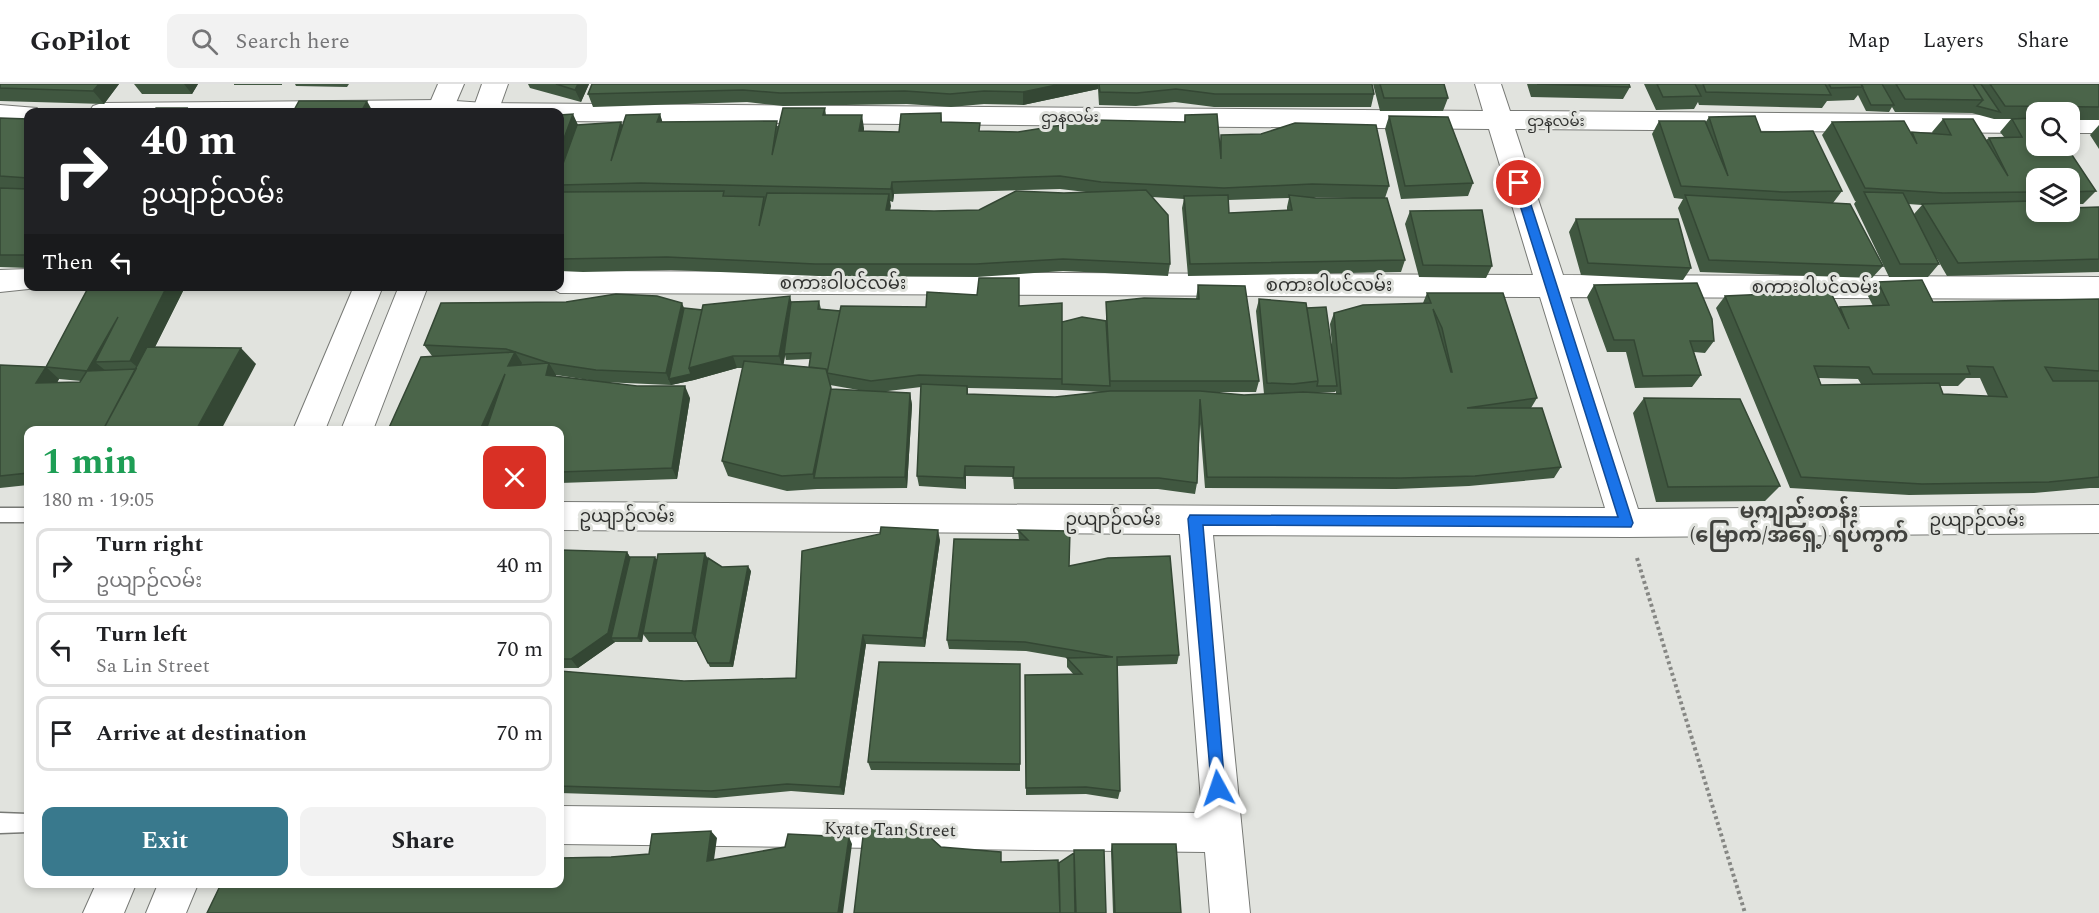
<!DOCTYPE html>
<meta charset="utf-8">
<style>
:root{--surface:#fff;--page:#f2f2f2;--text:#202124;--muted:#757577;--line:#e0e0e0;--accent:#39798d}
body{margin:0;font-family:Spectral,"Noto Sans Myanmar",serif;background:var(--page);color:var(--text);height:100vh;display:flex;flex-direction:column;font-size:22px;white-space:nowrap}
*{box-sizing:border-box;margin:0}
p{font-size:20px;color:var(--muted)}
.icon{flex:none;width:33px;height:33px;fill:none;stroke:currentColor;stroke-width:2;stroke-linecap:round;stroke-linejoin:round}
.map{position:relative;flex:1;overflow:hidden}
.panel{position:absolute;left:24px;top:342px;width:540px;height:462px;display:flex;flex-direction:column;background:var(--surface);border-radius:12px;box-shadow:0 3px 9px #0003}
.panel>*{flex:none}
.guide{position:absolute;left:24px;top:24px;width:540px;height:183px;border-radius:12px;box-shadow:0 3px 9px #0003;background:#202124;color:#fff;overflow:hidden}
.controls{position:absolute;left:2026px;top:18px;display:grid;gap:12px}
.controls a{display:grid;place-items:center;width:54px;height:54px;border-radius:12px;background:var(--surface);box-shadow:0 3px 9px #0003;font-size:30px}
.pin{position:absolute;display:grid;place-items:center;width:51px;height:51px;color:#fff;margin:-26px;border:3px solid #fff;border-radius:50%;box-shadow:0 2px 6px #0007}
.me{position:absolute;width:66px;margin:-33px;rotate:355deg;stroke-linejoin:round;filter:drop-shadow(0 0 4px #0008)}
.turn{display:flex;align-items:center;gap:21px;height:126px;padding:0 18px;font-size:27px}
.turn .icon{width:78px;height:78px;stroke-width:2.5}
.turn b{display:block;font-size:42px;line-height:51px}
.then{display:flex;align-items:center;height:57px;padding:0 18px;background:#0003;gap:12px;font-size:22px}
.round{display:grid;place-items:center;flex:none;width:63px;height:63px;border-radius:12px;background:var(--page)}
.headline{display:flex;align-items:center;justify-content:space-between;height:102px;padding:0 18px}
h1{font-size:36px;font-weight:700;line-height:45px;color:#1e9e55}
.primary-button{display:flex;gap:12px;margin-top:auto;padding:12px 18px}
.primary-button a{flex:1;height:69px;border-radius:12px;background:var(--accent);color:#fff;font-size:24px;font-weight:700;line-height:69px;text-align:center}
.primary-button a+a{background:var(--page);color:var(--text)}
ul{padding:0;list-style:none}
li{display:flex;align-items:center;gap:18px;height:75px;margin:0 12px 9px;padding:0 6px;border:3px solid var(--line);border-radius:12px}
li div{flex:1}
li b{display:block;font-size:22px}
li em{font-style:normal}
header{display:flex;align-items:center;gap:36px;box-sizing:border-box;height:84px;padding:0 30px;background:var(--surface);border-bottom:2px solid var(--line)}
header strong{font-size:28px}
nav{display:flex;gap:33px;margin-inline-start:auto;font-size:21px}
.search{width:420px;height:54px;background:var(--page);display:flex;align-items:center;gap:15px;box-sizing:border-box;padding:0 21px;border-radius:12px;color:var(--muted);font-size:22px}
.map>svg:first-child{display:block}
.lines{fill:none;stroke-linecap:round;stroke-linejoin:round}
.lane-casing{stroke:#777975;stroke-width:3}
.street-casing{stroke:#777975;stroke-width:2}
.primary-casing{stroke:#777975;stroke-width:2}
.path{stroke:#868784;stroke-width:4;stroke-dasharray:3 3;stroke-linecap:butt}
.lane{fill:#fff;fill-rule:evenodd}
.street{fill:#fff;fill-rule:evenodd}
.primary{fill:#fff;fill-rule:evenodd}
.wall{fill:#405740;fill-rule:evenodd}
.shaded-wall{fill:#344734}
.building{fill:#4b654a;stroke:#344734;stroke-width:1.5;fill-rule:evenodd}
.route{fill:#1a73e8;stroke:#114b97;stroke-width:1.5}
.labels{text-anchor:middle;stroke-width:6;stroke-linejoin:round;paint-order:stroke}
.far-street-label{font-size:15px;fill:#2f302e;stroke:#e1e3de}
.street-label{font-size:18px;fill:#2f302e;stroke:#e1e3de}
.quarter-label{font-size:21px;font-weight:bold;fill:#41423e;stroke:#e1e3de}
</style>
<header>
<strong>GoPilot</strong>
<div class="search"><svg class="icon" aria-label="search" viewBox="0 0 24 24"><circle cx="10" cy="10" r="6"/><path d="M15 15l6 6"/></svg>Search here</div>
<nav><a>Map</a><a>Layers</a><a>Share</a></nav>
</header>
<div class="map">
<svg width="2099" height="829" viewBox="0 0 2099 829">
<rect width="100%" height="100%" fill="#e1e3de"/>
<g class="lines">
<defs>
<path id="lane" d="M0 424H28V438H0Z
M0 729 28 730V748L0 749Z"/>
<path id="street" d="M1475 0H1501L1510 27 2037 31V49L1515 45 1563 191 2099 193V215L1570 213 1638 425 2099 421V449L1626 453 1213 451 1250 829H1210L1205 768 560 760V722L1202 729 1180 450 560 446V418L1605 424 1540 213 560 209 548 202H560V187L1533 191 1489 45 560 37V28H89L93 22 102 19 440 16 485 19 1483 27Z
M0 21 37 24 40 28H28V39H0Z
M2070 31H2099V49H2070Z
M28 185V202L38 204 0 208V186Z"/>
<path id="primary" d="M438 0H464L452 28H426Z
M482 0H508L498 28H472Z
M354 202H383L325 346H293Z
M399 202H428L373 346H341Z
M96 800H136L124 829H83Z
M158 800H198L186 829H146Z"/>
</defs>
<use href="#lane" class="lane-casing"/>
<use href="#street" class="street-casing"/>
<use href="#primary" class="primary-casing"/>
<path class="path" d="M1637 474 1745 829"/>
<use href="#lane" class="lane"/>
<use href="#street" class="street"/>
<use href="#primary" class="primary"/>
</g>
<path class="wall" d="M0 0H119L104 20 0 17Z
M134 0H198L192 10H142Z
M234 0H282V1H234Z
M295 0H349L347 3 296 2Z
M528 0H589L581 18 530 4Z
M592 0H1372L1374 10 1371 23H1214L1175 18 1136 22 1099 21 1098 5 1023 21 984 20 951 23 907 20 783 22 747 18 593 23 588 10Z
M1373 0H1444L1448 14 1443 27H1380Z
M1527 0H1629L1630 3 1623 15 1531 13Z
M1644 0H2099V36H2070V28H2037V62L2096 107 2083 120H2070V94H2037V128L2099 123V188L1947 192 1936 173 1939 180 1928 193H1889L1854 120 1856 117H1855L1822 51 1832 38 1911 50 1912 48 1933 50 1932 48 1943 35 1986 56 1989 54 2004 53 2000 48 2011 35H1994L1972 29 1895 28 1892 23 1889 28 1866 27 1858 11 1854 16 1827 17 1822 24 1699 21 1698 18 1694 25 1656 26ZM1908 120 1922 121 1914 130Z
M825 24 826 31 864 44V47L899 48 941 29 942 38 980 47 1018 48 1184 38 1185 31 1220 59 1221 51 1389 102 1385 114 1405 176 1401 188 1188 192 1182 124 1184 115 1152 113 1170 180 1168 192 1063 187 977 193 818 192 671 186 583 188 560 187V31L578 41 621 38 622 43 660 30 662 38 779 42ZM1060 105 1086 108 1064 109 979 126 934 127 890 126V117L893 118 894 110ZM1306 113H1308L1353 114H1316ZM1289 114 1287 123V127L1229 129 1228 116Z
M1389 32 1473 99 1468 112 1401 115 1385 45Z
M1709 33 1761 48 1842 107 1833 119 1883 182 1872 194 1700 188 1678 124 1683 115 1674 114 1652 50 1659 37 1705 39Z
M0 34 28 35V184L0 183Z
M2099 41V65L2090 51Z
M1410 127 1492 182 1486 194 1419 193 1405 140Z
M1576 135 1691 184 1683 196 1581 191 1569 148Z
M1878 198 1933 218 2099 215V404H2090L2034 409 1909 411 1790 404 1716 224 1725 212 1839 224 1840 223 1873 222 1867 210ZM1819 294 1858 295 1861 300 1821 301ZM1966 294H1980L1988 312 1943 310 1940 302H1958Z
M1198 201 1259 297 1256 308H1213L1244 311 1264 310 1256 227 1259 215 1307 224 1332 261 1330 240 1334 229 1423 219 1427 209 1537 314 1531 324 1561 383 1554 394 1469 402 1396 405 1205 404 1200 340 1197 399 1195 410 1158 405H1014L1013 393 966 392V405L919 402 917 392 921 303 880 308 910 309 912 321 907 404 817 405 787 407 728 392 722 377 743 284H737L694 296 671 301 602 298 556 291 555 293 690 314 677 395 560 399V346L432 272 424 261 566 218 702 226 791 218 819 217 821 225 840 227 926 223 1020 222 1062 238 1106 237V218L1196 215ZM785 271 786 276 810 275 809 283 783 281ZM830 301 864 307 831 305ZM968 304 1062 306 1101 308 1055 313 968 310ZM1336 307V310L1312 309 1335 308Z
M1594 201 1714 257 1705 269 1694 268 1701 291 1692 303 1635 304 1626 268H1607L1587 213Z
M184 205 155 263 256 280 28 346V401L0 404V281L46 283ZM59 295 81 297 80 298 57 299Z
M1644 314 1780 402 1765 417 1656 418 1633 329Z
M1018 446 1069 482 1179 571 1177 580 1117 582 1120 707 1118 715 1086 710 1026 711V704L1074 591 1067 583V574L1026 567 949 565 947 556 1019 456Z
M940 456 925 563 866 560 844 711 791 707 716 714 560 709V587L684 597 796 594Z
M560 466 627 468 630 473 657 475 708 474 722 483 751 487 733 583H710L697 558H649L643 550 642 558H615L578 584H560Z
M1020 580V687L871 686 868 678Z
M1112 760 1181 829H1113L1111 766Z"/>
<path class="shaded-wall" d="M99 0H119L104 20 93 7Z
M184 0H198L192 10Z
M578 0H589L581 18 575 6Z
M1061 0H1098V5L1023 21V8Z
M367 17 373 28H361Z
M187 24 191 28H185Z
M573 30 579 43 560 92V65Z
M660 30 664 43 657 38Z
M862 31 864 44 862 60 859 47Z
M621 38 626 51 611 77Z
M892 98 894 110 893 118 891 105Z
M889 110 891 122 888 138 886 126Z
M167 202H182L184 205 144 285 142 287 130 277Z
M790 212 793 224 783 284 779 272Z
M682 219 687 231 689 284 733 272 737 284 694 296 671 301 666 289Z
M118 233 95 278 106 287H87Z
M241 264 256 280 221 346H196Z
M515 268 522 279 516 294 508 282Z
M549 279 556 291 553 303 546 291Z
M46 283 59 295 50 310 36 299Z
M505 290 493 346H480Z
M685 302 690 314 677 395 672 384Z
M831 304 814 394 813 390Z
M910 309 912 321 907 404 905 393Z
M965 382 966 392V405L964 394Z
M938 446 940 456 925 563 923 554Z
M627 468 633 478 611 554 615 558 578 584 571 575Z
M705 469 710 479 698 558 692 549Z
M655 473 658 478 642 558 638 554Z
M748 482 751 487 733 583 730 579Z
M863 551 866 560 844 711 840 703Z
M711 747 717 754 713 783 707 777Z
M849 753 852 760 843 829H838Z"/>
<path class="building" d="M0 0H99L93 7 0 4Z
M556 0H578L575 6Z
M592 0H1061L1023 8 984 7 950 10 905 7 780 9 743 6 588 10Z
M1099 0H1372L1374 10H1215L1176 5 1137 9 1100 8Z
M1380 0H1444L1448 14H1384Z
M1537 0H1629L1630 3Z
M1657 0H1695L1701 12 1663 13Z
M1703 0H1825L1831 11 1706 8Z
M1829 0H1861L1863 3 1831 4Z
M1861 0H1882L1894 21H1871Z
M1896 0H1973L1983 16 1905 15Z
M1973 0H1981L2000 28 1977 22 1983 16Z
M1990 0H2099V23L2005 22Z
M299 17H367L361 28H293Z
M156 24H187L185 28H153Z
M783 24H825L823 31H862L859 47 899 48 901 30 941 29V38L980 39 979 47 1018 48 1094 36 1185 38V31L1217 30 1221 75V51L1261 50 1295 39 1376 41 1389 102 1312 100 1224 104 1101 98 1060 92 892 98 891 105 641 99 560 101V88L577 41 621 38 611 77 626 31 660 30 657 38 777 37 772 71Z
M573 30 560 65V31Z
M1389 32 1448 33 1473 99 1405 102Z
M1755 32 1761 48 1813 47 1842 107 1784 108 1681 102 1659 37H1705L1728 92 1709 33Z
M0 34 28 35V94L0 92Z
M2037 34V62H2066L2096 107 2070 108V94H2037V108L1943 109 1865 104 1832 38 1904 37 1917 60 1912 48 1951 51 1943 35H1973L2008 92 1989 54 2022 53 2012 35Z
M0 104 28 105V171H0Z
M1146 106 1168 131 1170 180 1063 175 976 180H815L667 173 560 175V108L724 107 723 112 764 113 759 142 767 109 889 110 886 126 934 127 979 126 1016 107 1064 109Z
M1864 108 1903 109 1939 180H1900Z
M1228 111 1229 129 1292 126 1289 111 1316 114H1387L1405 176 1190 180 1184 112Z
M1685 111 1850 120 1883 182 1709 176Z
M2037 117V128H2070V124L2099 123V175L1958 179 1922 120Z
M1482 126 1492 182 1423 181 1410 127Z
M1576 135H1678L1691 184 1588 179Z
M979 194H1019V222L1062 219V295L919 291 871 297 827 289 841 222 926 223 927 208 977 211Z
M1922 196 1933 218 2099 215V287L2045 283 2053 297H2099V393L2049 398 1922 400 1801 393 1725 212 1830 207 1849 245 1840 223 1889 221 1878 198ZM1814 282 1869 283 1873 290H1970L1967 282 1993 283 2007 313 1943 310 1939 299 1821 301Z
M1697 199 1712 235 1714 257H1690L1701 291 1643 292 1634 256H1614L1594 201Z
M1198 201 1245 202 1259 297H1110L1106 218 1144 214 1199 215Z
M135 202H167L130 277 95 278 118 233 87 287 136 285 103 346H28V389L0 392V281L46 283 87 206ZM46 283 87 287 80 298 36 299Z
M1427 209H1503L1537 314 1467 324H1542L1561 383 1475 392 1401 394 1207 393 1200 315 1197 399 1159 394H1013L1014 383 965 382 964 394 917 392 921 300 967 302V310L1055 313 1110 307H1200L1244 311 1303 308 1341 310 1334 229 1363 221 1431 219ZM1433 225 1442 244 1452 288H1451Z
M616 210 657 212 682 219 666 289 596 286 549 279 506 265 424 261 441 219 566 218Z
M790 212 779 272H733L689 284 703 221Z
M1259 215 1306 219 1318 297 1293 300 1267 299Z
M819 217 818 225 840 227 827 289 826 285 809 283 811 269 784 270 791 218Z
M1326 223 1337 302H1317L1318 297 1307 224Z
M684 224 702 226 689 284 691 290 669 295Z
M1082 233 1106 237 1110 302 1062 300V238Z
M147 263 241 264 196 346H103Z
M515 268 508 282 549 279 546 291 637 302H685L672 384 560 388V346H486L505 290 480 346H388L421 273Z
M744 277 826 285 831 304 813 390 782 392 722 377Z
M831 305 910 309 905 393 814 394Z
M1644 314 1740 315 1780 402 1668 403Z
M881 443 938 446 923 554 863 551 840 703 787 700 711 707 560 702V587L684 597 796 594 802 467 880 450Z
M1018 446 1070 447 1069 482 1108 474 1170 472 1179 571 1117 573 1120 707 1086 703 1026 704 1025 591 1082 590 1067 574 1113 573 1025 558 947 556 954 455 1028 456Z
M560 466 627 468 608 549 571 575H560Z
M705 469 692 549H643L658 470Z
M630 473H655L638 554H611Z
M708 474 722 483 748 482 730 579H708L695 553Z
M879 578 1020 580V680L868 678Z
M864 744 922 746 941 763 1001 768V778L1058 776 1060 829H854Z
M711 747 707 777 785 763 788 750 849 753 838 829H207L221 800H560V774L611 773 649 770 652 750Z
M1112 760H1176L1181 829H1115Z
M1074 766H1104L1106 829H1076Z
M1074 769 1075 829H1060L1059 779Z"/>
<path class="route" d="M1519 95 1524 99 1633 439 1631 443 1203 441 1225 704 1223 709 1218 712 1212 709 1188 435 1190 431 1618 433 1513 99Z"/>
<g class="labels">
<g class="far-street-label">
<text x="1070" y="38">ဌာနလမ်း</text>
<text x="1556" y="42">ဌာနလမ်း</text>
</g>
<g class="street-label">
<text x="843" y="205">စကားဝါပင်လမ်း</text>
<text x="1329" y="207">စကားဝါပင်လမ်း</text>
<text x="1815" y="209">စကားဝါပင်လမ်း</text>
<text x="627" y="438">ဥယျာဉ်လမ်း</text>
<text x="1113" y="441">ဥယျာဉ်လမ်း</text>
<text x="1977" y="442">ဥယျာဉ်လမ်း</text>
<text transform="translate(890 745) rotate(1)" y="6">Kyate Tan Street</text>
</g>
<g class="quarter-label">
<text x="1799" y="434">မကျည်းတန်း<tspan x="1799" dy="24">(မြောက်/အရှေ့) ရပ်ကွက်</tspan></text>
</g>
</g>
</svg>
<div class="controls">
<a><svg class="icon" aria-label="search" viewBox="0 0 24 24"><circle cx="10" cy="10" r="6"/><path d="M15 15l6 6"/></svg></a>
<a><svg class="icon" aria-label="layers" viewBox="0 0 24 24"><path d="M12 4l9 5-9 5-9-5zM3 14l9 5 9-5"/></svg></a>
</div>
<div class="pin" style="left:1519px;top:99px;background:#d93025"><svg class="icon" aria-label="arrive" viewBox="0 0 24 24"><path d="M6 21V4h12l-3 4 3 4H6"/></svg></div>
<svg class="me" style="left:1218px;top:704px" viewBox="-20 -20 40 40"><path d="M0-17L14 15 0 8-14 15z" fill="#1a73e8" stroke="#fff" stroke-width="4"/></svg>
<div class="guide">
<div class="turn"><svg class="icon" aria-label="right" viewBox="0 0 24 24"><path d="M7 20v-9h11M14 6l5 5-5 5"/></svg><div><b>40 m</b>ဥယျာဉ်လမ်း</div></div>
<div class="then">Then<svg class="icon" aria-label="left" viewBox="0 0 24 24"><path d="M17 20v-9H6M10 6l-5 5 5 5"/></svg></div>
</div>
<section class="panel">
<div class="headline"><div><h1>1 min</h1><p>180 m · 19:05</p></div><a class="round" style="background:#d93025;color:#fff"><svg class="icon" aria-label="close" viewBox="0 0 24 24"><path d="M6 6l12 12M18 6L6 18"/></svg></a></div>
<ul>
<li><svg class="icon" aria-label="right" viewBox="0 0 24 24"><path d="M7 20v-9h11M14 6l5 5-5 5"/></svg><div><b>Turn right</b><p>ဥယျာဉ်လမ်း</p></div><em>40 m</em></li>
<li><svg class="icon" aria-label="left" viewBox="0 0 24 24"><path d="M17 20v-9H6M10 6l-5 5 5 5"/></svg><div><b>Turn left</b><p>Sa Lin Street</p></div><em>70 m</em></li>
<li><svg class="icon" aria-label="arrive" viewBox="0 0 24 24"><path d="M6 21V4h12l-3 4 3 4H6"/></svg><div><b>Arrive at destination</b></div><em>70 m</em></li>
</ul>
<div class="primary-button"><a>Exit</a><a>Share</a></div>
</section>
</div>
